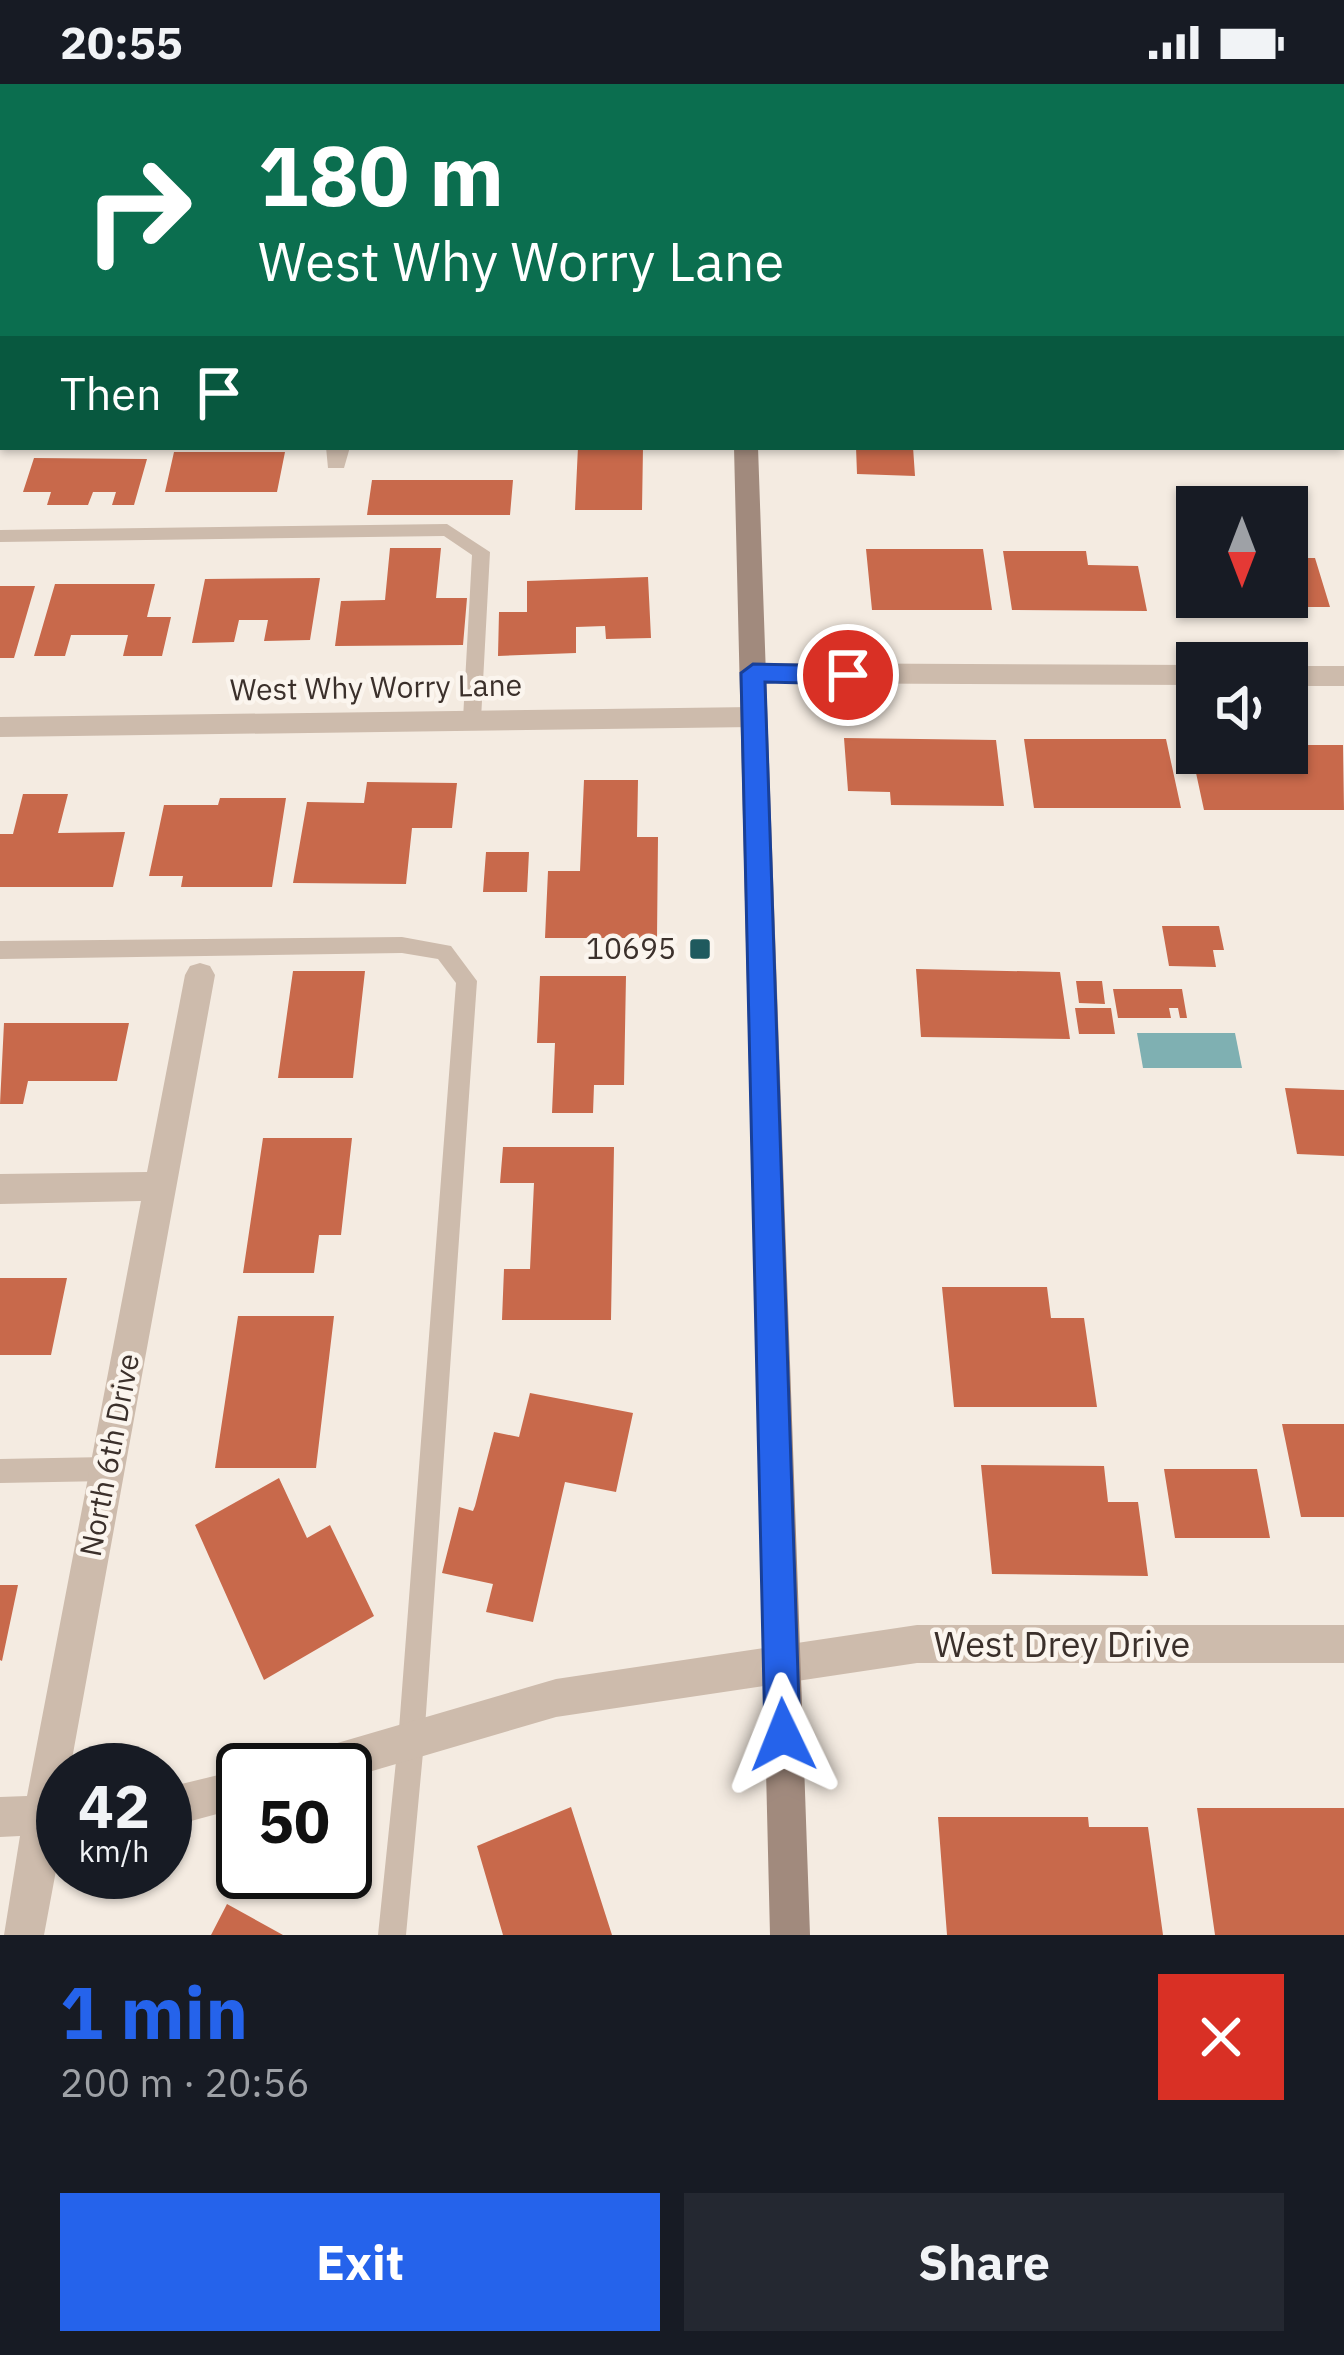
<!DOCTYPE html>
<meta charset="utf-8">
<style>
:root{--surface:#171b24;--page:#242831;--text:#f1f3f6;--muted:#9ea1a6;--accent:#2563eb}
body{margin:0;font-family:"IBM Plex Sans",sans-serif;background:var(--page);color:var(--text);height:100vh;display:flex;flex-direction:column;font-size:45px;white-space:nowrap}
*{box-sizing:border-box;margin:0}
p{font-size:39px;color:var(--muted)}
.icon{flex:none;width:66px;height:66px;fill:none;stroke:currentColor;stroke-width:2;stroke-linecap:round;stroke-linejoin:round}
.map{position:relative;height:1851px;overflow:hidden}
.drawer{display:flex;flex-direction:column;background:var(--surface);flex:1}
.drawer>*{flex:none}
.hud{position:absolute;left:0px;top:0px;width:1344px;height:366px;box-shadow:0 3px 9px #0004;background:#0b6e4f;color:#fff;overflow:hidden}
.needle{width:78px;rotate:180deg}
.tools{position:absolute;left:1176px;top:402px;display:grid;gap:24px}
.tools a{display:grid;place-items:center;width:132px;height:132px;border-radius:0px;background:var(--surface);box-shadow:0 3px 9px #0004;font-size:60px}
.speed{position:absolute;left:36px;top:1659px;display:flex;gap:24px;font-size:60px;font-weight:700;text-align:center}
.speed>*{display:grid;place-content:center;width:156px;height:156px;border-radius:50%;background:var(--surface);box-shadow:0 3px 9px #0004;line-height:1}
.speed small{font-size:30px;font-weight:400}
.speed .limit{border:6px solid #111;border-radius:18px;background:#fff;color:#111}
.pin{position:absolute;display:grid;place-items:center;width:102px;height:102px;color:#fff;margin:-51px;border:6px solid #fff;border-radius:50%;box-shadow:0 3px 12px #0007}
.me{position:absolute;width:132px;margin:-66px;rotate:358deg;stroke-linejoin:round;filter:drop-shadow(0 0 9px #0008)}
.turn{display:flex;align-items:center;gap:42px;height:252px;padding:0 60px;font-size:54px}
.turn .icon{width:156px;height:156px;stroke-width:2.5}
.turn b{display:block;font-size:84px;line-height:102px}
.then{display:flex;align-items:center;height:114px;padding:0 60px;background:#0003;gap:24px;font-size:45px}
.round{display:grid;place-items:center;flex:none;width:126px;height:126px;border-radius:0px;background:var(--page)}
.summary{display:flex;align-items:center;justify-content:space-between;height:204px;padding:0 60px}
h1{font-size:72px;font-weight:800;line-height:90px;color:var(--accent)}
.primary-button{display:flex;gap:24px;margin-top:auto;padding:24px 60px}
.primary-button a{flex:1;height:138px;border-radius:0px;background:var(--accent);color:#fff;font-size:48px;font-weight:800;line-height:138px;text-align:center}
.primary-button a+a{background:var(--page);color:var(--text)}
.status{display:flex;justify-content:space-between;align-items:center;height:84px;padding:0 60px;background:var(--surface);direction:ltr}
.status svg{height:33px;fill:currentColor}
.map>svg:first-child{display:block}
.water{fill:#7fb0b2}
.building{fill:#c8694b}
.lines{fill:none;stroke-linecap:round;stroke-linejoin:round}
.service{fill:#cdbbac;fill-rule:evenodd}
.minor{fill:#cdbbac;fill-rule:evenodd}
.secondary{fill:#a18a7d;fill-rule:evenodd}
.route{fill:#2563eb;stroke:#184099;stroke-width:3}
.poi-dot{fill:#1f5a5e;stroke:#fbf5ee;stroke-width:4.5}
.labels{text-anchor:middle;stroke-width:9;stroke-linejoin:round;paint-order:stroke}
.street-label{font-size:30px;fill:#3b302b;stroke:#fbf5ee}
.poi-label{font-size:30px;fill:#3b302b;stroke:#fbf5ee;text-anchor:end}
.near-street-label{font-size:36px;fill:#3b302b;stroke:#fbf5ee}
</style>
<div class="status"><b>20:55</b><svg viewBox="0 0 49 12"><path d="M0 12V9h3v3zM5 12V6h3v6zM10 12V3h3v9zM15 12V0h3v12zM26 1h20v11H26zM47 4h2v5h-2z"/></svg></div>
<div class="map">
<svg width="1344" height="1851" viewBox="0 0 1344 1851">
<rect width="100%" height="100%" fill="#f4ebe1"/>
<path class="water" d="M1137 949H1235L1242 984H1143Z"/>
<path class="building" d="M578 363H643L642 426H575Z
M856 363H913L915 392 857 390Z
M174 368H285L277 408H165Z
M34 374 147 375 134 421H112L116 408H93L88 421H47L51 408H23Z
M372 396H513L510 431H367Z
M390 464H441L436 514H467L463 561 335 562 341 517 385 516Z
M866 465H983L992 526H872Z
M1003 467H1086L1088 481 1138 482 1147 527 1012 526Z
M1287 474H1315L1330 523H1210L1207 513H1287Z
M648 493 651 554 606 555 605 542 576 543V569L498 572 499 528H527V497Z
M320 494 310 556 264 557 268 536H239L234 558 192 559 205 495Z
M55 500H155L147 533H171L162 572H123L128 551H71L65 572H34Z
M0 502H35L14 574H0Z
M844 654 996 656 1004 722 891 721 890 708 848 707Z
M1024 655H1166L1181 724H1034Z
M1190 661H1197V669H1287V661H1343L1344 726H1204Z
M584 696H638L637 753H658L657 854H545L548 787H580Z
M367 698 457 699 452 744H412L406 800 293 799 307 718 364 719Z
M23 710H68L58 749 125 748 113 803H0V750H13Z
M220 714H286L272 803H181L183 792H149L164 721H218Z
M486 768H529L527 808H483Z
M1162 842H1219L1224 866H1213L1216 883 1169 882Z
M916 885 1060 888 1070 955 921 953Z
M293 887H365L353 994H278Z
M540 892H626L624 1001H594L593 1029H552L555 959H537Z
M1076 897H1102L1105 920 1079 919Z
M1113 905H1182L1187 934H1180L1178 924H1169L1171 934H1118Z
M1075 924H1111L1115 950H1079Z
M4 939H129L117 997H28L23 1020H0Z
M1285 1004 1344 1006V1072L1297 1070Z
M263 1054H352L341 1151H319L314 1189H243Z
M503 1063H614L611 1236H502L504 1185H530L534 1099H500Z
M0 1194H67L51 1271H0Z
M942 1203H1047L1051 1234H1084L1097 1323H954Z
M238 1232H334L316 1384H215Z
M530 1309 633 1329 616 1408 565 1398 533 1538 486 1528 493 1500 442 1489 459 1423 473 1427 475 1422 494 1348 519 1353Z
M1282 1340H1344V1433H1301Z
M981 1381 1104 1382 1108 1418H1138L1148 1492 992 1490Z
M1164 1385H1257L1270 1454H1175Z
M279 1394 307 1454 330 1441 374 1532 264 1596 195 1441Z
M0 1501H18L2 1577 0 1576Z
M571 1723 612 1851H503L477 1762Z
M1197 1724H1344V1851H1215Z
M938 1733H1088L1089 1743H1148L1163 1851H947Z
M227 1820 283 1851H211Z"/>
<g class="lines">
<path class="service" d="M447 440 490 468 481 635 472 642 463 635 472 471 444 452 0 458V446Z
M402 853 451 862 477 897 424 1658 406 1851H378L398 1658 456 899 438 875 402 869 0 875V857Z
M107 1373 116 1376 119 1385 116 1394 107 1397 0 1399V1375Z"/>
<path class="minor" d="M453 0H476L451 3Z
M1341 25H1344V37H1341Z
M0 111H3V123H0Z
M1341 258H1344V272H1341Z
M0 317H3V333H0Z
M326 363H350L344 384H328Z
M753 579 1197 581V601L753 599 740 589Z
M1287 582H1344V602H1287Z
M753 623 766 633 753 643 0 653V633Z
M200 879 210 882 215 891 70 1686H63V1749L44 1851H4L20 1752 0 1753V1713L27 1712 141 1117 0 1120V1090L147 1088 185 891 190 882Z
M917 1541H1344V1579H917L556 1633 345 1695V1686H291L296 1672 310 1667 556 1595Z
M243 1685V1723L165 1744V1704Z"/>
<path class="secondary" d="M724 0H744L745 3H725Z
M734 363H758L810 1851H770Z"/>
</g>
<path class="route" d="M753 580 848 582 859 591 848 600 765 598 800 1651 795 1663 783 1668 770 1663 765 1651 741 589Z"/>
<rect class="poi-dot" x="688" y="853" width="24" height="24" rx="6"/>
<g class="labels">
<g class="street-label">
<text transform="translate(376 604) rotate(-1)" y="10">West Why Worry Lane</text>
<text transform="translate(110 1371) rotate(-79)" y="10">North 6th Drive</text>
</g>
<g class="poi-label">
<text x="676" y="875">10695</text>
</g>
<g class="near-street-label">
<text x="1062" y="1573">West Drey Drive</text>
</g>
</g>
</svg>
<div class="tools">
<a><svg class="needle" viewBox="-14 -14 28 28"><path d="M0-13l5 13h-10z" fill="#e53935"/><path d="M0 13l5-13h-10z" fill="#9ea1a6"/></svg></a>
<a><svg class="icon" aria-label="sound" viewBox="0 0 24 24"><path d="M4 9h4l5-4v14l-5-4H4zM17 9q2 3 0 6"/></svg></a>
</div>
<div class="speed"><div>42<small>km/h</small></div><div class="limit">50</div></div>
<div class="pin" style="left:848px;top:591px;background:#d93025"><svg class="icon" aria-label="arrive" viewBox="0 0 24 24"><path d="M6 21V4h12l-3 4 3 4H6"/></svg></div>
<svg class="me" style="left:783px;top:1651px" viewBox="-20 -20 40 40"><path d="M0-17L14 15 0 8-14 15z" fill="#2563eb" stroke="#fff" stroke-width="4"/></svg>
<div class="hud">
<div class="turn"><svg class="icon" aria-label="right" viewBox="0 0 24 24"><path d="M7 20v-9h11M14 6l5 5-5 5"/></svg><div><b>180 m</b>West Why Worry Lane</div></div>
<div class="then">Then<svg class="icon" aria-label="arrive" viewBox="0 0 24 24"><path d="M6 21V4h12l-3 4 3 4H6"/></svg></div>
</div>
</div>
<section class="drawer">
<div class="summary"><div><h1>1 min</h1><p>200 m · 20:56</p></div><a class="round" style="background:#d93025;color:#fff"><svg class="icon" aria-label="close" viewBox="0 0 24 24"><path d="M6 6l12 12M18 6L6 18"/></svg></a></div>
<div class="primary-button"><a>Exit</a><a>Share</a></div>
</section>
